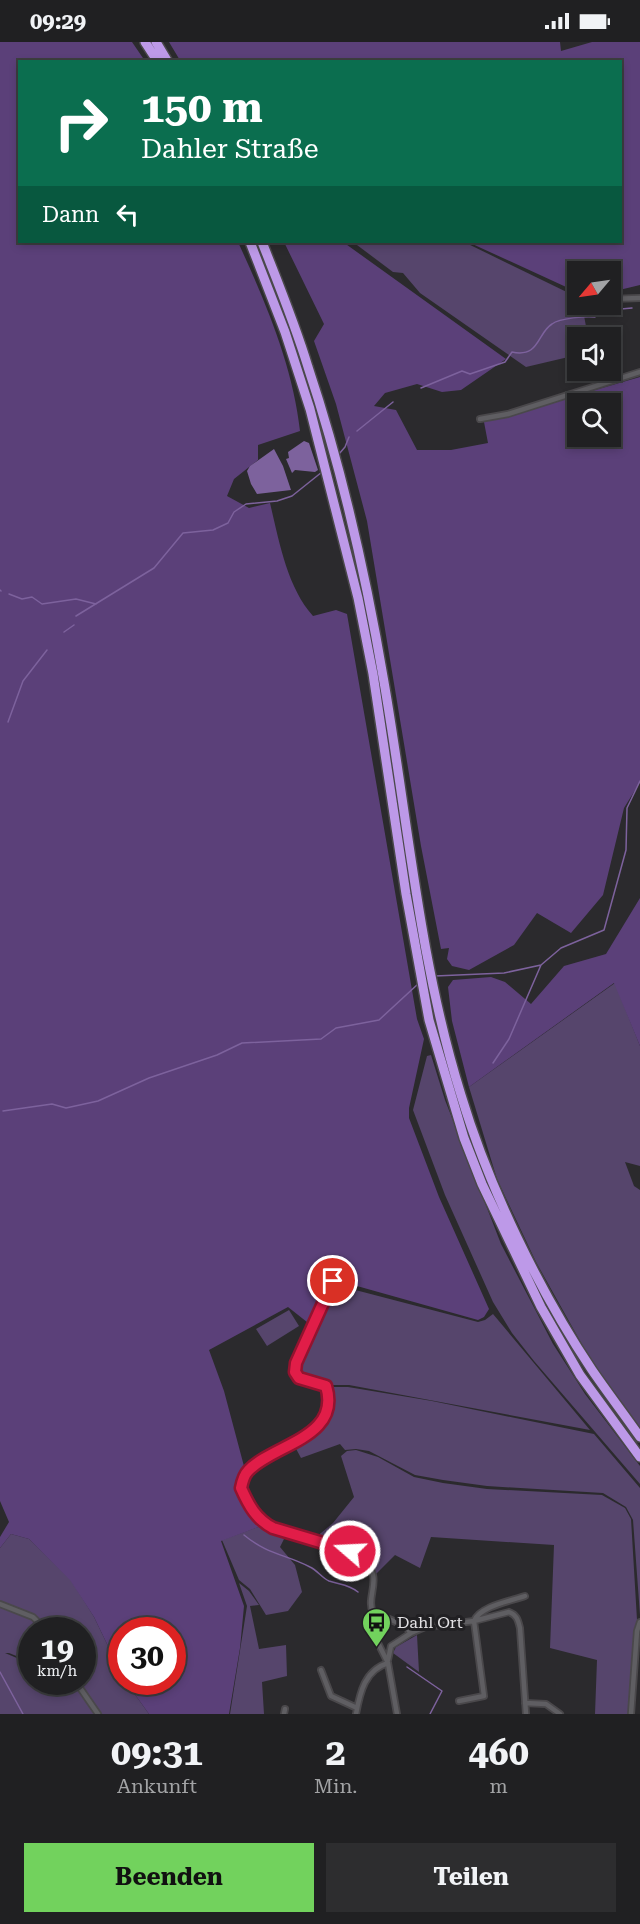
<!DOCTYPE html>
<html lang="de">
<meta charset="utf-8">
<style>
:root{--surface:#202022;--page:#2d2d2f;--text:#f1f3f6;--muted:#a2a3a5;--line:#3d3e40;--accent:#72d25d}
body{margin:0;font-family:"Roboto Serif",serif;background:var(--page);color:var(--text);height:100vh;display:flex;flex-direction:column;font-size:22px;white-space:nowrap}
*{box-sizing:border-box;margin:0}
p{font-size:20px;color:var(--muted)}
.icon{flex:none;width:33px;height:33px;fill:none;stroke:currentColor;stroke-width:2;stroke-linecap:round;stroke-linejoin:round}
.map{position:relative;height:1672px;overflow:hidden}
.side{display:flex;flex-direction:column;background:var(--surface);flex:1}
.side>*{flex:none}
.top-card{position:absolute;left:18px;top:18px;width:604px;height:183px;border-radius:0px;box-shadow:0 3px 9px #0003,0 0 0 2px var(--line);background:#0b6e4f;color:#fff;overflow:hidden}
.needle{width:39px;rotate:241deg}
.controls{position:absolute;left:567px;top:219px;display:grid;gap:12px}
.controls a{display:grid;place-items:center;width:54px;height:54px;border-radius:0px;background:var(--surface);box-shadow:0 3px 9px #0003,0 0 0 2px var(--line);font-size:30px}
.speed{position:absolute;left:18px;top:1575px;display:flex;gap:12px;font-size:30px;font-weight:700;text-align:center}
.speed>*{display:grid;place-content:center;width:78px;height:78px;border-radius:50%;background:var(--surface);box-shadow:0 3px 9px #0003,0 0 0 2px var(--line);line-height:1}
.speed small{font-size:15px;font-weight:400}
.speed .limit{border:9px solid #d22;background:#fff;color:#111}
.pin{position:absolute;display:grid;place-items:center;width:51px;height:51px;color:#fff;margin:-26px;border:3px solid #fff;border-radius:50%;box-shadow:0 2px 6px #0007}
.me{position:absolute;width:66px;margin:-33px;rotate:289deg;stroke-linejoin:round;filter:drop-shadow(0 0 4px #0008)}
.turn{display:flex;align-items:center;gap:21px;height:126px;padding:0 24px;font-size:27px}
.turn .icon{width:78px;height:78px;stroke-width:2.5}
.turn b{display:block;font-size:42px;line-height:51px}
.then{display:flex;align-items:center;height:57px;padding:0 24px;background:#0003;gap:12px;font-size:22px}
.eta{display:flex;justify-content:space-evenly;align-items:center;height:102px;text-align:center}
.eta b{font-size:36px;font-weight:700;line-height:42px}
.button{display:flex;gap:12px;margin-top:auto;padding:12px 24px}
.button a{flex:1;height:69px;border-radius:0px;background:var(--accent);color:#111;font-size:24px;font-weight:700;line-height:69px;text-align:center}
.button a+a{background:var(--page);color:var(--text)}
.status{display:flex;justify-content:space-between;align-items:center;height:42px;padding:0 30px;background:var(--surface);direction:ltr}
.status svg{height:16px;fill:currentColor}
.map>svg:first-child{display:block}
.green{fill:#56456c}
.forest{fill:#5b4079;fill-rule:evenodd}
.water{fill:#7d629d}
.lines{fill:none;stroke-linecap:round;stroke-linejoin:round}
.stream{stroke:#7d629d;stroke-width:1.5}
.street-casing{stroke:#4a484b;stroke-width:8}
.highway-casing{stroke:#4a484b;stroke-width:12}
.street{stroke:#5f5e62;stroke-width:4.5}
.highway{stroke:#bd99e8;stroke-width:9}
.route-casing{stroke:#92132f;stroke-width:15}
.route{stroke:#e11d48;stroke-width:10}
.labels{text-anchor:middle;stroke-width:6;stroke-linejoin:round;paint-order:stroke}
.poi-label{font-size:16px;fill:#e4e3e6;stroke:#212023;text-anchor:start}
</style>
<div class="status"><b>09:29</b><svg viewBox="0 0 49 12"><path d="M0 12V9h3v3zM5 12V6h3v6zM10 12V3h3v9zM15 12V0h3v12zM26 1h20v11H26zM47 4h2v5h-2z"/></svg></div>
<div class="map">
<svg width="640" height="1672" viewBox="0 0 640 1672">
<rect width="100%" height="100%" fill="#2b2a2d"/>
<path class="green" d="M353 200H464L577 255 578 262 582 263 588 295 578 296 577 313 526 325 420 251 403 231 393 230Z
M615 941 640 1004V1124L625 1120 634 1144 640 1148V1387L594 1324 536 1220 497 1137 469 1045Z
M431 1013 445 1058 501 1202 553 1302 585 1352 640 1424V1442L534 1319 512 1291 493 1260 445 1153 413 1068 427 1014Z
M340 1244 478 1280 485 1278 493 1272 590 1388 349 1343H327L300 1335 296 1329 297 1322 330 1252Z
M289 1268 299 1284 267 1304 256 1287Z
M332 1345H348L432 1359 594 1392 640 1446V1573L633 1478 626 1465 603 1451 487 1444 443 1438 415 1433 369 1409 356 1407 345 1408 340 1402 301 1416 294 1403C309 1395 326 1381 331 1363 332 1356 328 1351 332 1345Z
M356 1408 378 1415 414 1435 443 1441 487 1447 602 1453 625 1466 631 1477 637 1578 629 1672H595L597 1618 550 1606 554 1503 431 1495 420 1526 395 1513 376 1532C363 1509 339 1502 315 1496L333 1481 354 1455 341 1414 347 1409Z
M264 1483 287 1491 280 1505 295 1523 302 1550 288 1569 266 1573 250 1547 239 1538 222 1498Z
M11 1492 29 1497 71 1538 94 1575 121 1631 122 1640H126L149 1672H99L78 1640H82V1588H47L39 1577 0 1561V1506Z
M239 1541 249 1549 259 1563 250 1564 259 1607 286 1603 287 1634 262 1640 264 1672H230L247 1564Z
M0 1563 33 1577 45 1588H32L31 1620 9 1611H5L31 1622 32 1640C76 1640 72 1635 97 1672H0Z
M417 1593 419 1630 393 1611 396 1605Z"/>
<path class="forest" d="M0 0H132L145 19 20 20V200H238C265 259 293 324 300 389L258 403V418L234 437 227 454 249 466 270 461C279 499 287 545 313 574L336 568 347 572 417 977 424 997 409 1066V1076L439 1155 489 1267 484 1275 478 1278 332 1237 312 1284 288 1265 209 1308 224 1349 245 1428 239 1447 249 1467 264 1483 221 1499 244 1564 240 1606 229 1672H149L126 1640H172V1588H122L121 1631 94 1575 70 1538 29 1497 11 1492 0 1506V1495L9 1480 0 1459Z
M169 0H560L561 9 592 0H640V243L611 250 610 230H578L577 250 468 200H621V20H181Z
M284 200H343L506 317 461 348 442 350 417 342 385 351 374 364 396 368 417 408H451L488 401 484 380 640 335V740L624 766 603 853 571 891 537 871 514 903 469 928 452 924 447 917 449 906 441 907 421 804 367 479 336 362 314 299 324 282ZM578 362H610V394H578Z
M640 856V1004L614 941 469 1045 452 979 448 945 453 938 491 935 505 940 531 962 564 924 606 912Z"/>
<path class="water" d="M304 399 309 401 318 428 315 430 295 428 292 431 286 417 289 416 288 410Z
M274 407 283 424 291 448 257 452 251 442 247 429 250 424Z"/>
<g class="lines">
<path class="stream" d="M617 269 621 267 632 266
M421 346 462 329 470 332 505 320 512 310C540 316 537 291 552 282 560 276 586 274 595 275
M357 389 393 360
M339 412 345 405 349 395
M0 548 1 549
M9 552 22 557 32 555 42 562 76 557 96 562
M76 574 154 526 183 491 213 488 228 481 234 470 246 462 277 459 292 454 322 430
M64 590 74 583
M8 680 23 639 47 608
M435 934 504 931 541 923 561 906 604 888 626 808 627 766 640 739
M493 1021 509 997 541 923
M3 1069 52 1062 66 1066 98 1059 149 1036 217 1013 242 1001 321 997 336 986 379 978 418 942
M244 1493C268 1513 285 1512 310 1525 317 1528 322 1536 329 1539 341 1543 348 1542 358 1550
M407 1625 442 1649 430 1672
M0 1630 23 1672"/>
<defs>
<path id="street" d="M610 257 640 256
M480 377 508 372 640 330
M333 1239 296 1321 295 1330 299 1336 326 1344C342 1397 273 1401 248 1429 244 1433 242 1441 241 1447 249 1464 256 1477 273 1486 301 1494 364 1502 373 1533 376 1545 367 1560 373 1570L369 1583 388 1621 397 1672
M0 1562 33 1575 46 1588
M373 1570 405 1584 411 1591
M388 1618 391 1604 411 1591 425 1585 474 1579 509 1570C517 1573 518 1578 520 1586L526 1672
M321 1628 331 1654 357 1666
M76 1640 98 1672
M459 1659 484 1654 474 1579C480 1564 511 1559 525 1554
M525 1661 546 1662 560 1672
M284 1672 285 1667
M356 1672C360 1650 365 1628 388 1621
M631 1672 637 1589 640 1580"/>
<path id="highway" d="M145 0 158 20
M156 0 168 20
M250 200 285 290 310 367 358 556 373 632 406 852 429 978 464 1096 482 1142 541 1265 580 1333 640 1415
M262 200C278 241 295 282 308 325 342 427 366 534 384 640 408 778 419 919 461 1053 488 1143 539 1249 592 1328 607 1350 624 1372 640 1395"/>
</defs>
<use href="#street" class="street-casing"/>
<use href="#highway" class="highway-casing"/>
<use href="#street" class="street"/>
<use href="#highway" class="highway"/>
</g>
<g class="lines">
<defs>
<path id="route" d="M333 1239 296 1321 295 1330 299 1336 326 1344C342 1396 273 1402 248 1429 244 1433 242 1441 241 1446 249 1464 256 1477 273 1486L350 1509"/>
</defs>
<use href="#route" class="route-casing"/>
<use href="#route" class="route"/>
</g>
<defs>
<symbol id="bus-pin" viewBox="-11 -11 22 30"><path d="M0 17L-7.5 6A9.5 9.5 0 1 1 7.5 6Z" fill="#72d25d" stroke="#212023"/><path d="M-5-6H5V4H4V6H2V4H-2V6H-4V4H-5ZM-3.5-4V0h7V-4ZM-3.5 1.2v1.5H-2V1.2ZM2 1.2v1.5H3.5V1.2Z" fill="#111"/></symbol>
</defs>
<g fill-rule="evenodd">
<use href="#bus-pin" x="360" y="1564" width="33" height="45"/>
</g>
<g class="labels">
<g class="poi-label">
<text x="397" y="1586">Dahl Ort</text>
</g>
</g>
</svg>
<div class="controls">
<a><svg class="needle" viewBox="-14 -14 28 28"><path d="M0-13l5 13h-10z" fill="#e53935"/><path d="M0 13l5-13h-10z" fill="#a2a3a5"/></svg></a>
<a><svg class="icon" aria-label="sound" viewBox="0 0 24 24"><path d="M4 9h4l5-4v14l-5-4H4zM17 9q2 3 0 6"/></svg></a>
<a><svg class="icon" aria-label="search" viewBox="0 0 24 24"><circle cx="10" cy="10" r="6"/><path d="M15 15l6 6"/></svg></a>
</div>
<div class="speed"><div>19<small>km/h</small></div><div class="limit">30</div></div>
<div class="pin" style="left:333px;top:1239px;background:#d93025"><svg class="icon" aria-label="arrive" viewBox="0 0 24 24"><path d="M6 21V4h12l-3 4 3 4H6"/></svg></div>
<svg class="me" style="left:350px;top:1509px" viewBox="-20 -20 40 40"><circle r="17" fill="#e11d48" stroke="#fff" stroke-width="3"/><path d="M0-11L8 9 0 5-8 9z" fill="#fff"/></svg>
<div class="top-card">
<div class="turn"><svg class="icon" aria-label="right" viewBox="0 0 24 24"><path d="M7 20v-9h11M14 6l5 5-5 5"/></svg><div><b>150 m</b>Dahler Straße</div></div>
<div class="then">Dann<svg class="icon" aria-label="left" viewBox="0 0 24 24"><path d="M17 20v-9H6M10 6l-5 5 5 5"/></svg></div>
</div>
</div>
<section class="side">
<div class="eta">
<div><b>09:31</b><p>Ankunft</p></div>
<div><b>2</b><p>Min.</p></div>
<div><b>460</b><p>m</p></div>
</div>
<div class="button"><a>Beenden</a><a>Teilen</a></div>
</section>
